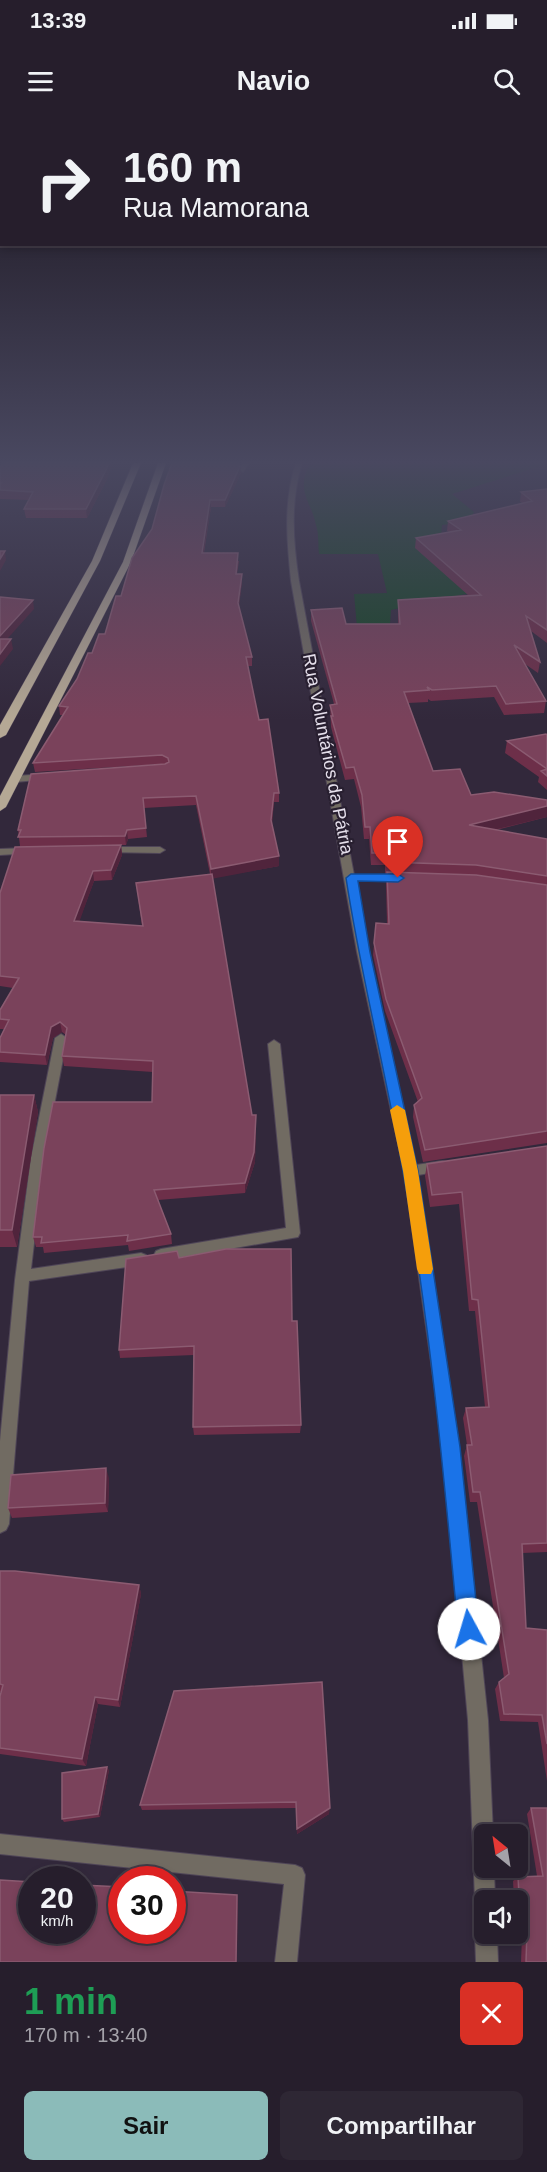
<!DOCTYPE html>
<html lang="pt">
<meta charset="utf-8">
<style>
:root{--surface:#261e2c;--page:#2e2734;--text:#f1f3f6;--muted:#a4a2a9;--line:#423c48;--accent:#8bbbb9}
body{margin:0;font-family:Arial,sans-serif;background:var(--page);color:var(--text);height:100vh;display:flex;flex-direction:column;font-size:22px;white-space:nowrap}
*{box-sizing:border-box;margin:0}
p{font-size:20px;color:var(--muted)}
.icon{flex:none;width:33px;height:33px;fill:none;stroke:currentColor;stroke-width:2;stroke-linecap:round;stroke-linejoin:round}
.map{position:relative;height:1842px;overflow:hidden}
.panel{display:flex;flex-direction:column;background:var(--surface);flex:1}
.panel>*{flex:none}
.top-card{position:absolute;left:0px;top:0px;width:548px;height:126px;box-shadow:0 3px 9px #0003,0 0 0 2px var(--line);background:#261e2c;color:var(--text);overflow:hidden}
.needle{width:39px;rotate:330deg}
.buttons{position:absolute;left:474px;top:1704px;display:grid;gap:12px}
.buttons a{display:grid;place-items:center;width:54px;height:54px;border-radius:9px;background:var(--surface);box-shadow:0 3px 9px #0003,0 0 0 2px var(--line);font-size:30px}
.speed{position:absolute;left:18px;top:1746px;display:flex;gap:12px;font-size:30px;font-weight:700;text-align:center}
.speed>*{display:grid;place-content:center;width:78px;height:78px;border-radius:50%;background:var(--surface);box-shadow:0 3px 9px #0003,0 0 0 2px var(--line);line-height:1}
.speed small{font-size:15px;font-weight:400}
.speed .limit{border:9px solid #d22;background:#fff;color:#111}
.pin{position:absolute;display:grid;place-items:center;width:51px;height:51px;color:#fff;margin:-62px -26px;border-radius:50% 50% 50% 0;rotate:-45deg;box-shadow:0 0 6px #0007}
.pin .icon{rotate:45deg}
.me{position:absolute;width:66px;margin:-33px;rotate:354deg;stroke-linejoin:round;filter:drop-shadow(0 0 4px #0008)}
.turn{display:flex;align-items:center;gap:21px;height:126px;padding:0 24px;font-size:27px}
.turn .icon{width:78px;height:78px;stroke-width:2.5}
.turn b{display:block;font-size:42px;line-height:51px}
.round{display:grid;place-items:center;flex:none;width:63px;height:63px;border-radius:9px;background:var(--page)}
.head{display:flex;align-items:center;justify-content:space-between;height:102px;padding:0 24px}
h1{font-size:36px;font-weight:700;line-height:45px;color:#1e9e55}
.primary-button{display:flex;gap:12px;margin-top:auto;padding:12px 24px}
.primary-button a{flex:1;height:69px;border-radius:9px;background:var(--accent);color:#111;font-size:24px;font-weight:700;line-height:69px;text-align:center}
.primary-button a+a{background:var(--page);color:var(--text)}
.status{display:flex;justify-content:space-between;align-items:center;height:42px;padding:0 30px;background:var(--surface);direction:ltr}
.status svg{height:16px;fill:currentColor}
header{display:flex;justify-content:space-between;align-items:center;height:78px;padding:0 24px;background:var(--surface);font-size:27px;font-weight:700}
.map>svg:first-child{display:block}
.green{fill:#174425}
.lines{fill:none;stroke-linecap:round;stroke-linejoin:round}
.minor-casing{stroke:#4f4557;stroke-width:2}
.primary-casing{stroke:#4f4557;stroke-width:1}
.minor{fill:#716b62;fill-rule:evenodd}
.primary{fill:#b5a895;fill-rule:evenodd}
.wall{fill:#6d2f49;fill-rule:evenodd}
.shaded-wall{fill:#50243c}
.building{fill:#7a425b;stroke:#8b5b71;stroke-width:1.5}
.route{fill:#1a73e8;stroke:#114b97;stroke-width:1.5}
.slow{fill:#f59e0b}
.labels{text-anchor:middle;stroke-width:4.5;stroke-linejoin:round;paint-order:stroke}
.street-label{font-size:18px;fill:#e5dfeb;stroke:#281f30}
</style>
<div class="status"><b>13:39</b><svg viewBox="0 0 49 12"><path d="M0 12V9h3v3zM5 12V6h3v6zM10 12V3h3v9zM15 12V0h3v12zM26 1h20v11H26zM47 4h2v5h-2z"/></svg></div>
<header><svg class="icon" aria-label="menu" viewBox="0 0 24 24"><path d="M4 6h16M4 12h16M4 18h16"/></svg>Navio<svg class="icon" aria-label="search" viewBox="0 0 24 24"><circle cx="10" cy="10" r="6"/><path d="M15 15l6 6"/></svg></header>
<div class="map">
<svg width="547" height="1842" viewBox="0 0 547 1842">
<rect width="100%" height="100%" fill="#32283b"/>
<path class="green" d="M326 343H547V344L452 374 474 392 468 402 442 405 439 441 489 469 391 490 390 504 357 507 354 474 387 473 378 434H319C318 425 319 414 316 405 311 380 296 373 309 345Z"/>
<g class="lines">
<defs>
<path id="minor" d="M243 343H249L243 352 240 350Z
M296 343H302C290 382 293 421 299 461L354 755H403L408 758 403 761H355L369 832 416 1045 442 1041 447 1042 449 1046 447 1050 418 1055 459 1327 488 1600 493 1714H484V1748H494L495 1780H484V1790L478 1787 475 1780 468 1600 443 1327 404 1051 357 832 291 461C287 421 283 382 296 343Z
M46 654 49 655V659L15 662 10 659 15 656Z
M106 727H160L165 730 160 733 102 732 101 730Z
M29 728 33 729V733L0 735V729Z
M61 914 67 918 44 1038 31 1149 141 1133 146 1135 148 1139 146 1143 141 1145 29 1161 9 1404 6 1410 0 1413V1321L15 1160 31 1038 55 918Z
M274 920 280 924 300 1113 298 1117 161 1141 156 1139 154 1135 156 1131 161 1129 286 1108 268 924Z
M0 1714 295 1745 302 1748 305 1755 297 1842H275L284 1764 0 1734Z
M484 1804V1814H497L498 1842H476L475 1814 478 1806Z"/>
<path id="primary" d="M133 343H141L100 441 6 615 0 618V605L92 441Z
M158 343H166L131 442 6 687 0 691V676L123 442Z"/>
</defs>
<use href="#minor" class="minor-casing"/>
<use href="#primary" class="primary-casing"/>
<use href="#minor" class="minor"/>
<use href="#primary" class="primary"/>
</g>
<path class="wall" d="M240 345 241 353 225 387H211L204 433 239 441 237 454H242V462L239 486 252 537V546H248L259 600 279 673V682H274L272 704 279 746 212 758 252 995H256L255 1042 245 1073 158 1080 171 1114 172 1124 129 1131 128 1125 44 1133 43 1127H36L33 1117 152 982 153 952 64 946 62 936 66 915 62 912 53 918 47 945 0 942V918L4 909H0V890L13 868 0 866V773L20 726 18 710 164 644 35 652 33 643 63 595H60L59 586 77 559 92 533 105 514 121 476ZM196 685 210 754 136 763 142 806 79 801 94 761 112 760 122 735 121 725H126L128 719 147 717 144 688Z
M0 347 108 357 87 398H26L24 389 29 380 0 379Z
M547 369V523L531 511 540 542 538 553 525 544 546 581 544 593 504 595 494 577 431 581 428 579V582L408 583 433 651 471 675 547 680V697L496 710 547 719V1023L423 1042 413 997 414 985 418 982 385 891 373 835 376 803 387 804 386 764 387 754H385V745H371L369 719H364L361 687 354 659 345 660 331 607 330 585 334 584 311 501V490L346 504H398V480L468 475 415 428 416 418 449 412 447 411 448 401 522 383 520 382 521 372Z
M547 615V670L538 662 539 657 505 633 507 621Z
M0 975H34L38 992 17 1127H0Z
M547 1026V1432L522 1433 526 1508 547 1510V1661L538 1602 500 1601 495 1569 499 1562 504 1558 477 1382H470L464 1336 467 1325 463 1298 466 1288 485 1287 475 1191H469L459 1084 430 1087 425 1056 427 1044Z
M179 1138 301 1305 300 1313 194 1315 193 1307 194 1235 120 1238 119 1230Z
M109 1358 108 1392 12 1398 8 1388Z
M0 1451 139 1465 141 1474 120 1587 98 1584 86 1646 0 1634V1576L1 1572H0Z
M174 1571 329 1694 297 1714 296 1688 142 1690 140 1685Z
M109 1650 100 1697 64 1702 62 1699Z
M531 1688H547V1842H521L522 1815H517L518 1814V1780H514L513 1761 518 1757 537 1756 527 1694Z"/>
<path class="shaded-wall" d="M109 343H113L108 357 87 398 86 389Z
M240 346 241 353 225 387V380Z
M210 380 211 387 202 441V433Z
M5 431 6 440 0 451V439Z
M242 454V462L238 491V483Z
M33 480 34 489 0 527V516Z
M11 519 13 529 0 546V534Z
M274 673V682L271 710V700Z
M547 686V697L468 716 469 705Z
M127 710 128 719 126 725 125 716Z
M121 725 122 735 112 760 111 750Z
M279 736V746L211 759V749Z
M93 751 94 761 76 811 74 801Z
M60 902 62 912 53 918 47 945 45 935 51 907Z
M34 975 38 992 17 1127 12 1110Z
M256 995 255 1042 245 1073V1063Z
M106 1348 109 1358 108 1392 105 1383Z
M139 1465 141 1474 120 1587 118 1580Z
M95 1577 98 1584 86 1646 82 1639Z
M107 1647 109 1650 100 1697 98 1694Z
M330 1688 329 1694 297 1714V1709Z
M237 1775 238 1780 237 1842H236Z"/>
<path class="building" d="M4 343H109L107 348 86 389H24L33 372 0 370V364L1 363H0V347Z
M172 343H238L240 346 225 380H210L202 433H238L236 454H242L238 483 252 537H246L259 600 268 599 279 673H274L271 700 279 736 211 749 196 676 143 678 146 708 127 710 125 716 18 717 21 710H18L31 654 165 644 169 642 168 638 162 635 33 643 68 587 59 586 77 559 88 533H92L99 514H105L116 476H121L132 438 152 409 164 365Z
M547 369V510L526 496 540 542 514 525 546 581 506 584 496 566 432 570 427 567 429 570 404 572 433 651 460 649 471 675 494 672 547 680V686L469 705 547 719V756L476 745 386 742V733H372L370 707H365L362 675 354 647 346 648 331 596H333L330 585 337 584 311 490 342 488 346 504H400L398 480 481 475 416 418 461 410 448 401 532 381 521 372Z
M0 431H5L0 439Z
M0 477 33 480 0 516Z
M0 519H11L0 534Z
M546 614 547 615V656L541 651 547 649 507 621Z
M121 725 111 750 93 751 74 801 143 806 136 763 212 754 252 995H256L254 1032 245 1063 154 1070 171 1114 127 1121 128 1115 41 1123 42 1117H33L44 1028 53 982H152L153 941 62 936 67 908 60 902 51 907 45 935 0 932V918L9 900 0 899V890L19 858 0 856V773L15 727Z
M387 752 476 755 547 765V1011L425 1030 414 985 422 978 386 879 374 823 376 803 389 804Z
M0 975H34L12 1110H0Z
M547 1026V1423L522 1424 526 1508 547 1510V1624L542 1595 504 1594 499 1562 509 1554 480 1372H473L467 1325H472L466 1288 489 1287 478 1180 472 1179 462 1072 432 1075 427 1044Z
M226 1129H291L292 1201H297L301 1305 193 1307 194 1226 119 1230 126 1139 177 1131 179 1138Z
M106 1348 105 1383 8 1388 11 1355Z
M0 1451H15L139 1465 118 1580 95 1577 82 1639 0 1628V1576L3 1565 0 1564Z
M322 1562 330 1688 297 1709 296 1682 140 1685 174 1571Z
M107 1647 98 1694 62 1699V1653Z
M531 1688H547V1842H526L527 1811H521L518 1757 543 1756Z
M0 1760 32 1762V1810H82V1765L122 1767V1810H172V1771L237 1775 236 1842H0Z"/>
<linearGradient id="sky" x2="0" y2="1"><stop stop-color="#1c1620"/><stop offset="0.57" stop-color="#494860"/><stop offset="1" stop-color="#494860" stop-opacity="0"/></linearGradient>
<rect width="547" height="600" fill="url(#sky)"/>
<path class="route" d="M351 754H398L404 758 398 762 358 761 370 832 418 1051 460 1327 479 1509 476 1517 469 1520 461 1517 458 1509C444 1357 430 1202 403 1051 386 953 361 856 346 758Z"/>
<path class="slow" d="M397 985 405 990 418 1051 433 1149 431 1154H419L417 1149 403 1051 390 990Z"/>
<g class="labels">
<g class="street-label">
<text transform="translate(328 634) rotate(79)" y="6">Rua Voluntários da Pátria</text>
</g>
</g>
</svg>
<div class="buttons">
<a><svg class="needle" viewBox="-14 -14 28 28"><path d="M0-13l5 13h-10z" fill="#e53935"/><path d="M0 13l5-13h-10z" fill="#a4a2a9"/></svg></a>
<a><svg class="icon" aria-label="sound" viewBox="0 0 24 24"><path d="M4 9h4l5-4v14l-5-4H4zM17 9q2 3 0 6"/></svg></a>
</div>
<div class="speed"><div>20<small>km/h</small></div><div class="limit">30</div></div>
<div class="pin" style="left:398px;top:758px;background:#d93025"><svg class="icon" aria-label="arrive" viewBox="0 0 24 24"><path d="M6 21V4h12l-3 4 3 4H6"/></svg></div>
<svg class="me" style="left:469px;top:1509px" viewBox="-20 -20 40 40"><circle r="19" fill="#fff"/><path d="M0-13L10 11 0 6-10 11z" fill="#1a73e8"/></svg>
<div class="top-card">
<div class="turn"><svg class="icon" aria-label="right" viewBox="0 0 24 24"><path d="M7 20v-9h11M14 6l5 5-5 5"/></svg><div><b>160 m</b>Rua Mamorana</div></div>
</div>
</div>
<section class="panel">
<div class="head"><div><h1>1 min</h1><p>170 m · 13:40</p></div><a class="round" style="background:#d93025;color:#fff"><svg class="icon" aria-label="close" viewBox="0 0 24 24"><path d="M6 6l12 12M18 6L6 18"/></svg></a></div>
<div class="primary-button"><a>Sair</a><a>Compartilhar</a></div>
</section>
